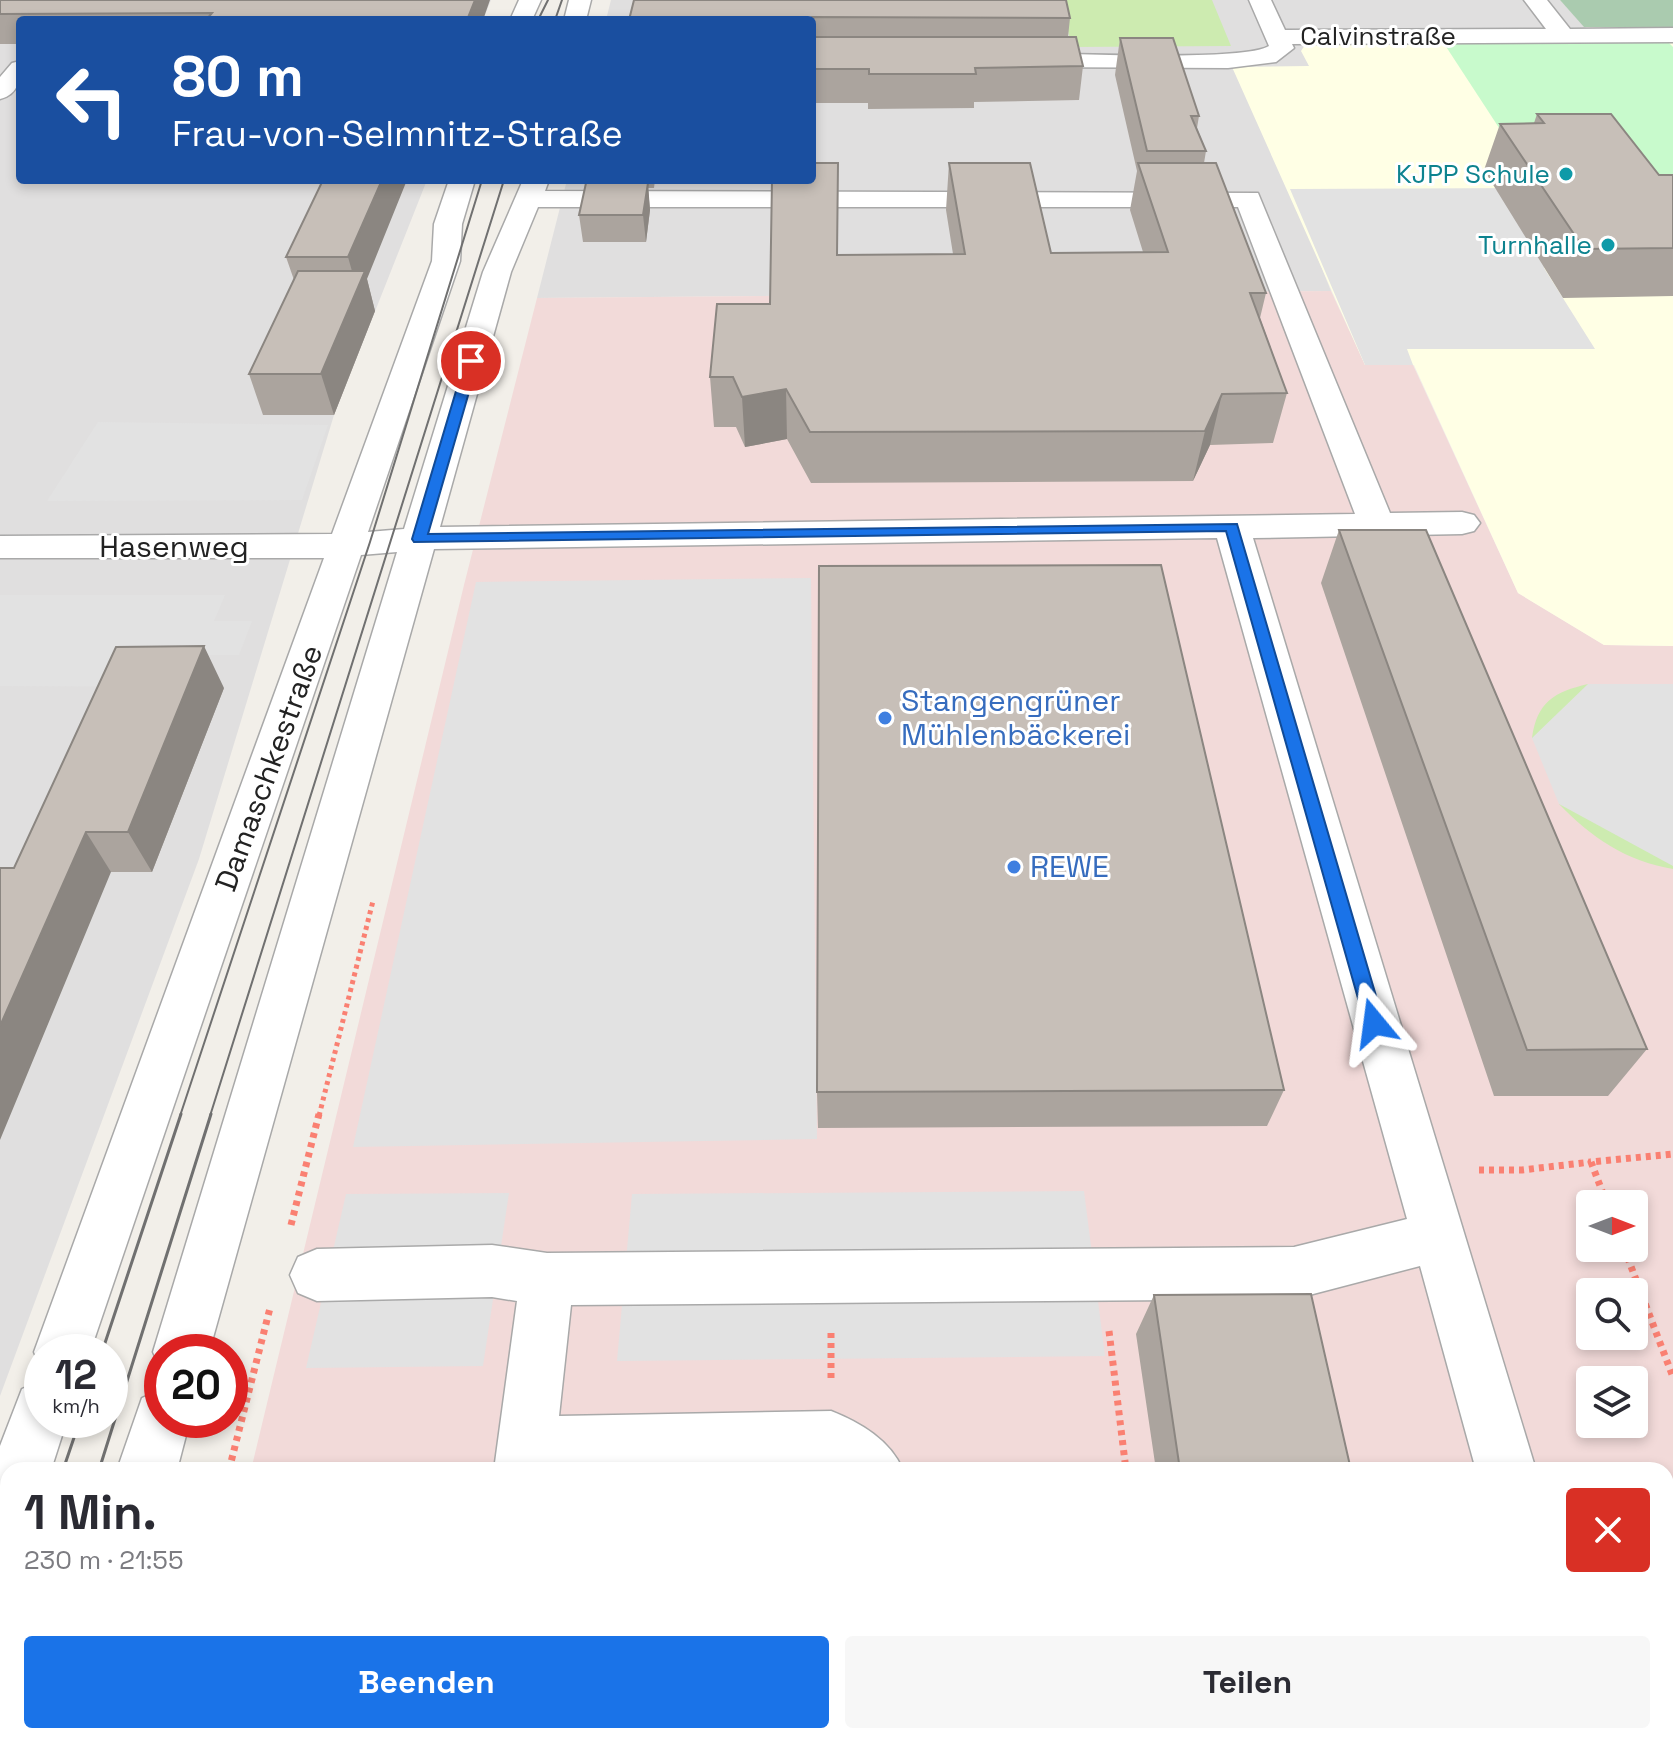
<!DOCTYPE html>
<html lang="de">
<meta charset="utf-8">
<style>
:root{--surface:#fff;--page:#f7f7f7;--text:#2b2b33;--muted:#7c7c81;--accent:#1a73e8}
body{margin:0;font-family:"Space Grotesk",sans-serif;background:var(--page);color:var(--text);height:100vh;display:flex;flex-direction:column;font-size:30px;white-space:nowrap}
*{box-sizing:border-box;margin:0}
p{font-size:26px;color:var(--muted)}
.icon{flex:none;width:44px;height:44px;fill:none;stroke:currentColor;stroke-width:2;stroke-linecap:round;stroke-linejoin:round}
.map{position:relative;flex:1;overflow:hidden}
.details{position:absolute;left:0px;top:1462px;width:1674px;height:282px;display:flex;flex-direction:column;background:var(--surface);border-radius:24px 24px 0 0;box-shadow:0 4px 12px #0003}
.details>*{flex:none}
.banner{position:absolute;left:16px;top:16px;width:800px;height:168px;border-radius:8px;box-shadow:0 4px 12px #0003;background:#1a4fa0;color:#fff;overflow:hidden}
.needle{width:52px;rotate:90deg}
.fabs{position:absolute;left:1576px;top:1190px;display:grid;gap:16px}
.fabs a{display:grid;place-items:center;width:72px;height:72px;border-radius:8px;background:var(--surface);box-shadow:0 4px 12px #0003;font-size:40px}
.speed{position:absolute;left:24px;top:1334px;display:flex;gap:16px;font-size:40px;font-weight:700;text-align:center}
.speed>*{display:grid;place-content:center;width:104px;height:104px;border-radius:50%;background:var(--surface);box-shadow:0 4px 12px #0003;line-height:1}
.speed small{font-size:20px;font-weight:400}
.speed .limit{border:12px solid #d22;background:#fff;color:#111}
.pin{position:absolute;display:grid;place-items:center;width:68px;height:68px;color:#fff;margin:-34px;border:4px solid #fff;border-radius:50%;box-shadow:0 2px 8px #0007}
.me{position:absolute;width:88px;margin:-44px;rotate:344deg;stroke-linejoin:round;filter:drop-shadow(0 0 6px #0008)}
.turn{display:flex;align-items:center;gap:28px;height:168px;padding:0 24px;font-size:36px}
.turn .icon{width:104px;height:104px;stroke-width:2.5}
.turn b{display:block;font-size:56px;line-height:68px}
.round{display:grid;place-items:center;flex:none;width:84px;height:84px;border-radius:8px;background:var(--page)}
.head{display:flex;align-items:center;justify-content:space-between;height:136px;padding:0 24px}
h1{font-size:48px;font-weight:800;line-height:60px}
.cta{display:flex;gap:16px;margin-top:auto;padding:16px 24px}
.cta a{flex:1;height:92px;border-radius:8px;background:var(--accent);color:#fff;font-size:32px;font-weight:800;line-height:92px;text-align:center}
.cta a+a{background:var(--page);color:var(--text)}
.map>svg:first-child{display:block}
.residential{fill:#e0dfdf}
.commercial{fill:#f2dad9;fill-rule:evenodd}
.education{fill:#ffffe5}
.grass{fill:#cdebb0}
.cemetery{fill:#aacbaf}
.park{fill:#c8facc}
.parking{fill:#e2e2e2}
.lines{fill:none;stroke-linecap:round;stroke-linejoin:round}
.minor-casing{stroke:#a9a9a9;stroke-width:3}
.path-far1{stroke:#fa8072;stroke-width:5;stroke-dasharray:4 4;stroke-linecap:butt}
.path{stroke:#fa8072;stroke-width:7;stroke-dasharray:5 5;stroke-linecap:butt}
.minor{fill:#fff;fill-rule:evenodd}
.tram-far1{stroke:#707070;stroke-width:2}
.tram{stroke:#707070;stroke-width:3}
.wall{fill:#aba49e}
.shaded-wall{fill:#8b8681}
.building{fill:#c7bfb8;stroke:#8b8681;stroke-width:2}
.route{fill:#1a73e8;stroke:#114b97;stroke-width:2}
.culture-dot{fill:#0f9aa8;stroke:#fff;stroke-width:3}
.shop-dot{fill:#3f7fe0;stroke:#fff;stroke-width:3}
.labels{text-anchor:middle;stroke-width:6;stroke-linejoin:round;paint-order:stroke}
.far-street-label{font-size:26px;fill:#222;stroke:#fff}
.far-culture-label{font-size:26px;fill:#0d838f;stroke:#fff;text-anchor:end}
.street-label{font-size:30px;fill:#222;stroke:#fff}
.shop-label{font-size:30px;fill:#366cbe;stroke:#fff;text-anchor:start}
</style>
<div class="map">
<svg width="1673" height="1743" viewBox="0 0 1673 1743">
<rect width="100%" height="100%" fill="#f2efe9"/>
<path class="residential" d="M0 0H491L483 20H20V180H427L334 415 199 859 0 1396Z
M611 0H1560L1599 42 1310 67 1290 189 1331 291 537 298 567 180H812V20H606Z"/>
<path class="commercial" d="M1331 291 1365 365H1413L1518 593 1604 645 1673 646V1743H186L187 1736H1666V1470H251L464 585 537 298ZM1590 1204H1634V1248H1590ZM1590 1292H1634V1336H1590ZM1590 1380H1634V1424H1590Z"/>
<path class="education" d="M1307 42 1673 43V646L1604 645 1518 593 1414 365H1365L1232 67 1309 66 1301 51Z"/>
<path class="grass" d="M1060 0H1212L1231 46 1072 47Z
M1588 684 1673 854V869C1626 861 1592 838 1559 804H1631L1532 738C1537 702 1554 692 1588 684Z"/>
<path class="cemetery" d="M1560 0H1673V27H1584Z"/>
<path class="park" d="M1443 42 1669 43 1673 47V211L1520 160Z"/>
<path class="parking" d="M1553 188 1544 268 1595 349H1407L1413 365H1365L1290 189Z
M98 422 328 425 302 500 47 501Z
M811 578 817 1139 353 1147 476 582Z
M0 595H225L214 621H252L239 655H210L197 687 0 686Z
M1588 684H1673V866L1559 804 1532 738Z
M1084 1191 1105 1356 617 1361 632 1194Z
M509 1193 483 1366 306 1368 346 1194Z"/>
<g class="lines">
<defs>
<path id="minor" d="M519 0H541L532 20H510Z
M569 0H591L586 20H564Z
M1249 0H1271L1285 30 1546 29 1524 0H1547L1570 29 1673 28V42L1292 44 1294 48 1276 62 1228 68 1024 67 1016 65 1012 60 1016 55 1024 53C1065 53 1244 62 1269 46Z
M20 61C20 78 20 94 0 99V77L12 63Z
M449 180H475L462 224 460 261 368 532 404 529 483 272 523 180H549L545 191 1258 193 1390 513 1462 512 1474 515 1480 523 1474 531 1462 534 1253 538 1536 1470H1476L1420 1266 1294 1299 571 1305 559 1416 831 1411C861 1423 890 1440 903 1470H494L517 1301 492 1297 317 1301 298 1293 290 1275 298 1257 317 1249 492 1245 547 1253 1294 1247 1407 1219 1217 538 434 549 209 1352H162V1372L153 1352 397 552 361 555 90 1352H42V1371L34 1352 324 558H0V536L332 534 432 261 434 224ZM538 207H1238L1355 514 440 527 511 272Z
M42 1380V1420H67L51 1470H8V1557L0 1560V1446L22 1389Z
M162 1389V1420H190L177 1470H117L142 1398Z
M36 1736H102L100 1743H34Z
M457 1736H523V1743H457Z
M1552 1736H1618L1620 1743H1554Z"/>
</defs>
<use href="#minor" class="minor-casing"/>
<path class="path-far1" d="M319 1116 373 901"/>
<path class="path" d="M1479 1170H1522L1591 1162
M1607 1204 1591 1162 1673 1154
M291 1225 319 1114
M1624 1248 1673 1377
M1109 1331 1126 1470
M831 1333V1379
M229 1470 270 1308
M1666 1499H1673
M161 1743 162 1736"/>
<use href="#minor" class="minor"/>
<path class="tram-far1" d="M538 20 548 0
M555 20 562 0
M180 1116 370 542 482 180
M210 1116 504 180"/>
<path class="tram" d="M102 1352 181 1114
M63 1470 80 1420
M99 1470 211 1114
M0 1662 8 1638
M12 1743 14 1736"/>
</g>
<path class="wall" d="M0 0 483 20H20V44H0Z
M634 0 1070 18 1068 37 1083 66 1079 100 974 102V108L868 109V103H812V20H629Z
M1120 38 1199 116 1197 128 1206 151 1204 163 1266 293 1260 318 1287 393 1273 443 1210 445 1193 481 811 483 787 439 745 447 736 427H714L710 377 770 304 838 163 837 255 953 254 946 210 949 163 1051 253 1143 252 1130 210 1137 171 1115 75Z
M1537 114 1659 175H1673V296L1563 298 1484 170 1500 124 1534 123Z
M323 180 367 279 375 311 334 415H263L249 374 294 280 286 257Z
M593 180H655L654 188H648L650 210 646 242H583L579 215 593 183Z
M1339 530 1647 1049 1608 1096H1494L1321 583Z
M224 688 152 872H111L14 868Z
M1284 1090 1267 1126 818 1128 817 1092Z
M1154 1295 1351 1470H1156L1136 1334Z"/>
<path class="shaded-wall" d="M475 0H490L483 20H467Z
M382 180H407L367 279 375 311 334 415 321 374 357 289 348 257Z
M648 183 650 210 646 242 643 215Z
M786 389 787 439 745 447 742 397Z
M1222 394 1210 445 1193 481 1205 431Z
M204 646 224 688 152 872 128 832Z
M86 832 111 872 0 1140V1026Z"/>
<path class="building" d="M0 0H475L467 20H206L212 13 0 14Z
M634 0H1066L1070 18 812 17 809 20H768V19L629 20Z
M812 37H1076L1083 66 975 68 976 74H869V69H812Z
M1120 38H1173L1199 116H1191L1206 151H1147Z
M1537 114H1611L1659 175H1673V248L1584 249 1500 124 1544 123Z
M812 163H838L837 255 965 254 949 163H1030L1051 253 1168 252 1138 163H1216L1266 293H1250L1287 393 1222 394 1205 431 810 432 786 389 742 397 733 377H710L717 304H770L772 180H812Z
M323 180H382L348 257H286Z
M586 183H648L643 215H579Z
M298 271H365L321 374H249Z
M1339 530H1426L1647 1049 1527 1050Z
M1161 565 1284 1090 817 1092 819 566Z
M204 646 128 832H86L0 1026V868H14L116 647Z
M1311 1294 1351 1470H1180L1154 1295Z
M548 1736H1412L1413 1743H547Z
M191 1739 379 1740 378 1743H190Z"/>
<path class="route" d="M471 357 478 361 428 534 1237 524 1384 1023 1381 1029 1374 1031 1367 1029 1365 1023 1226 531 414 542 412 539 465 361Z"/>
<g class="culture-dot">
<circle cx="1566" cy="174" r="8"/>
<circle cx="1608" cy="245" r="8"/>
</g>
<g class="shop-dot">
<circle cx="885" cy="718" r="8"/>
<circle cx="1014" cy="867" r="8"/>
</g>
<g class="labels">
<g class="far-street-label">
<text x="1378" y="45">Calvinstraße</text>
</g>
<g class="far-culture-label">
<text x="1550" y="183">KJPP Schule</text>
<text x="1592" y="254">Turnhalle</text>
</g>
<g class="street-label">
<text x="174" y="557">Hasenweg</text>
<text transform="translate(269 768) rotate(-70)" y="10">Damaschkestraße</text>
</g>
<g class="shop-label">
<text x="901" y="711">Stangengrüner<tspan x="901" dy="34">Mühlenbäckerei</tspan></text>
<text x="1030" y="877">REWE</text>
</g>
</g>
</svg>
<div class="fabs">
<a><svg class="needle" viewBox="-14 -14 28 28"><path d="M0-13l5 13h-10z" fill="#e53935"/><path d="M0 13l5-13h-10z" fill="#7c7c81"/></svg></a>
<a><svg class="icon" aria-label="search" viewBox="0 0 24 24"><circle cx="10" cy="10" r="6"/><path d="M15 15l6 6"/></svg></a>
<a><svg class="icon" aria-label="layers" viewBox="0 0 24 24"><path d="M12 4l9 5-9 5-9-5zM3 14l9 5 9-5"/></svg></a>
</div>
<div class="speed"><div>12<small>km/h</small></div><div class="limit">20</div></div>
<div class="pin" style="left:471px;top:361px;background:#d93025"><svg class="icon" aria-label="arrive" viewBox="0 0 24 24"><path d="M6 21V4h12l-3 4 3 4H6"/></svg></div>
<svg class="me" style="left:1374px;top:1023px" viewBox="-20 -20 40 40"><path d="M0-17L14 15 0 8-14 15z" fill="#1a73e8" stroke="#fff" stroke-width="4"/></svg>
<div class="banner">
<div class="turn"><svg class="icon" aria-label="left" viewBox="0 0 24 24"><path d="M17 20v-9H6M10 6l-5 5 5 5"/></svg><div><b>80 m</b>Frau-von-Selmnitz-Straße</div></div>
</div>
<section class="details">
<div class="head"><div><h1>1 Min.</h1><p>230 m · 21:55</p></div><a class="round" style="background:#d93025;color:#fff"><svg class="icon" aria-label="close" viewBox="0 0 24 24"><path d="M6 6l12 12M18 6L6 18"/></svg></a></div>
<div class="cta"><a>Beenden</a><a>Teilen</a></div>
</section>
</div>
